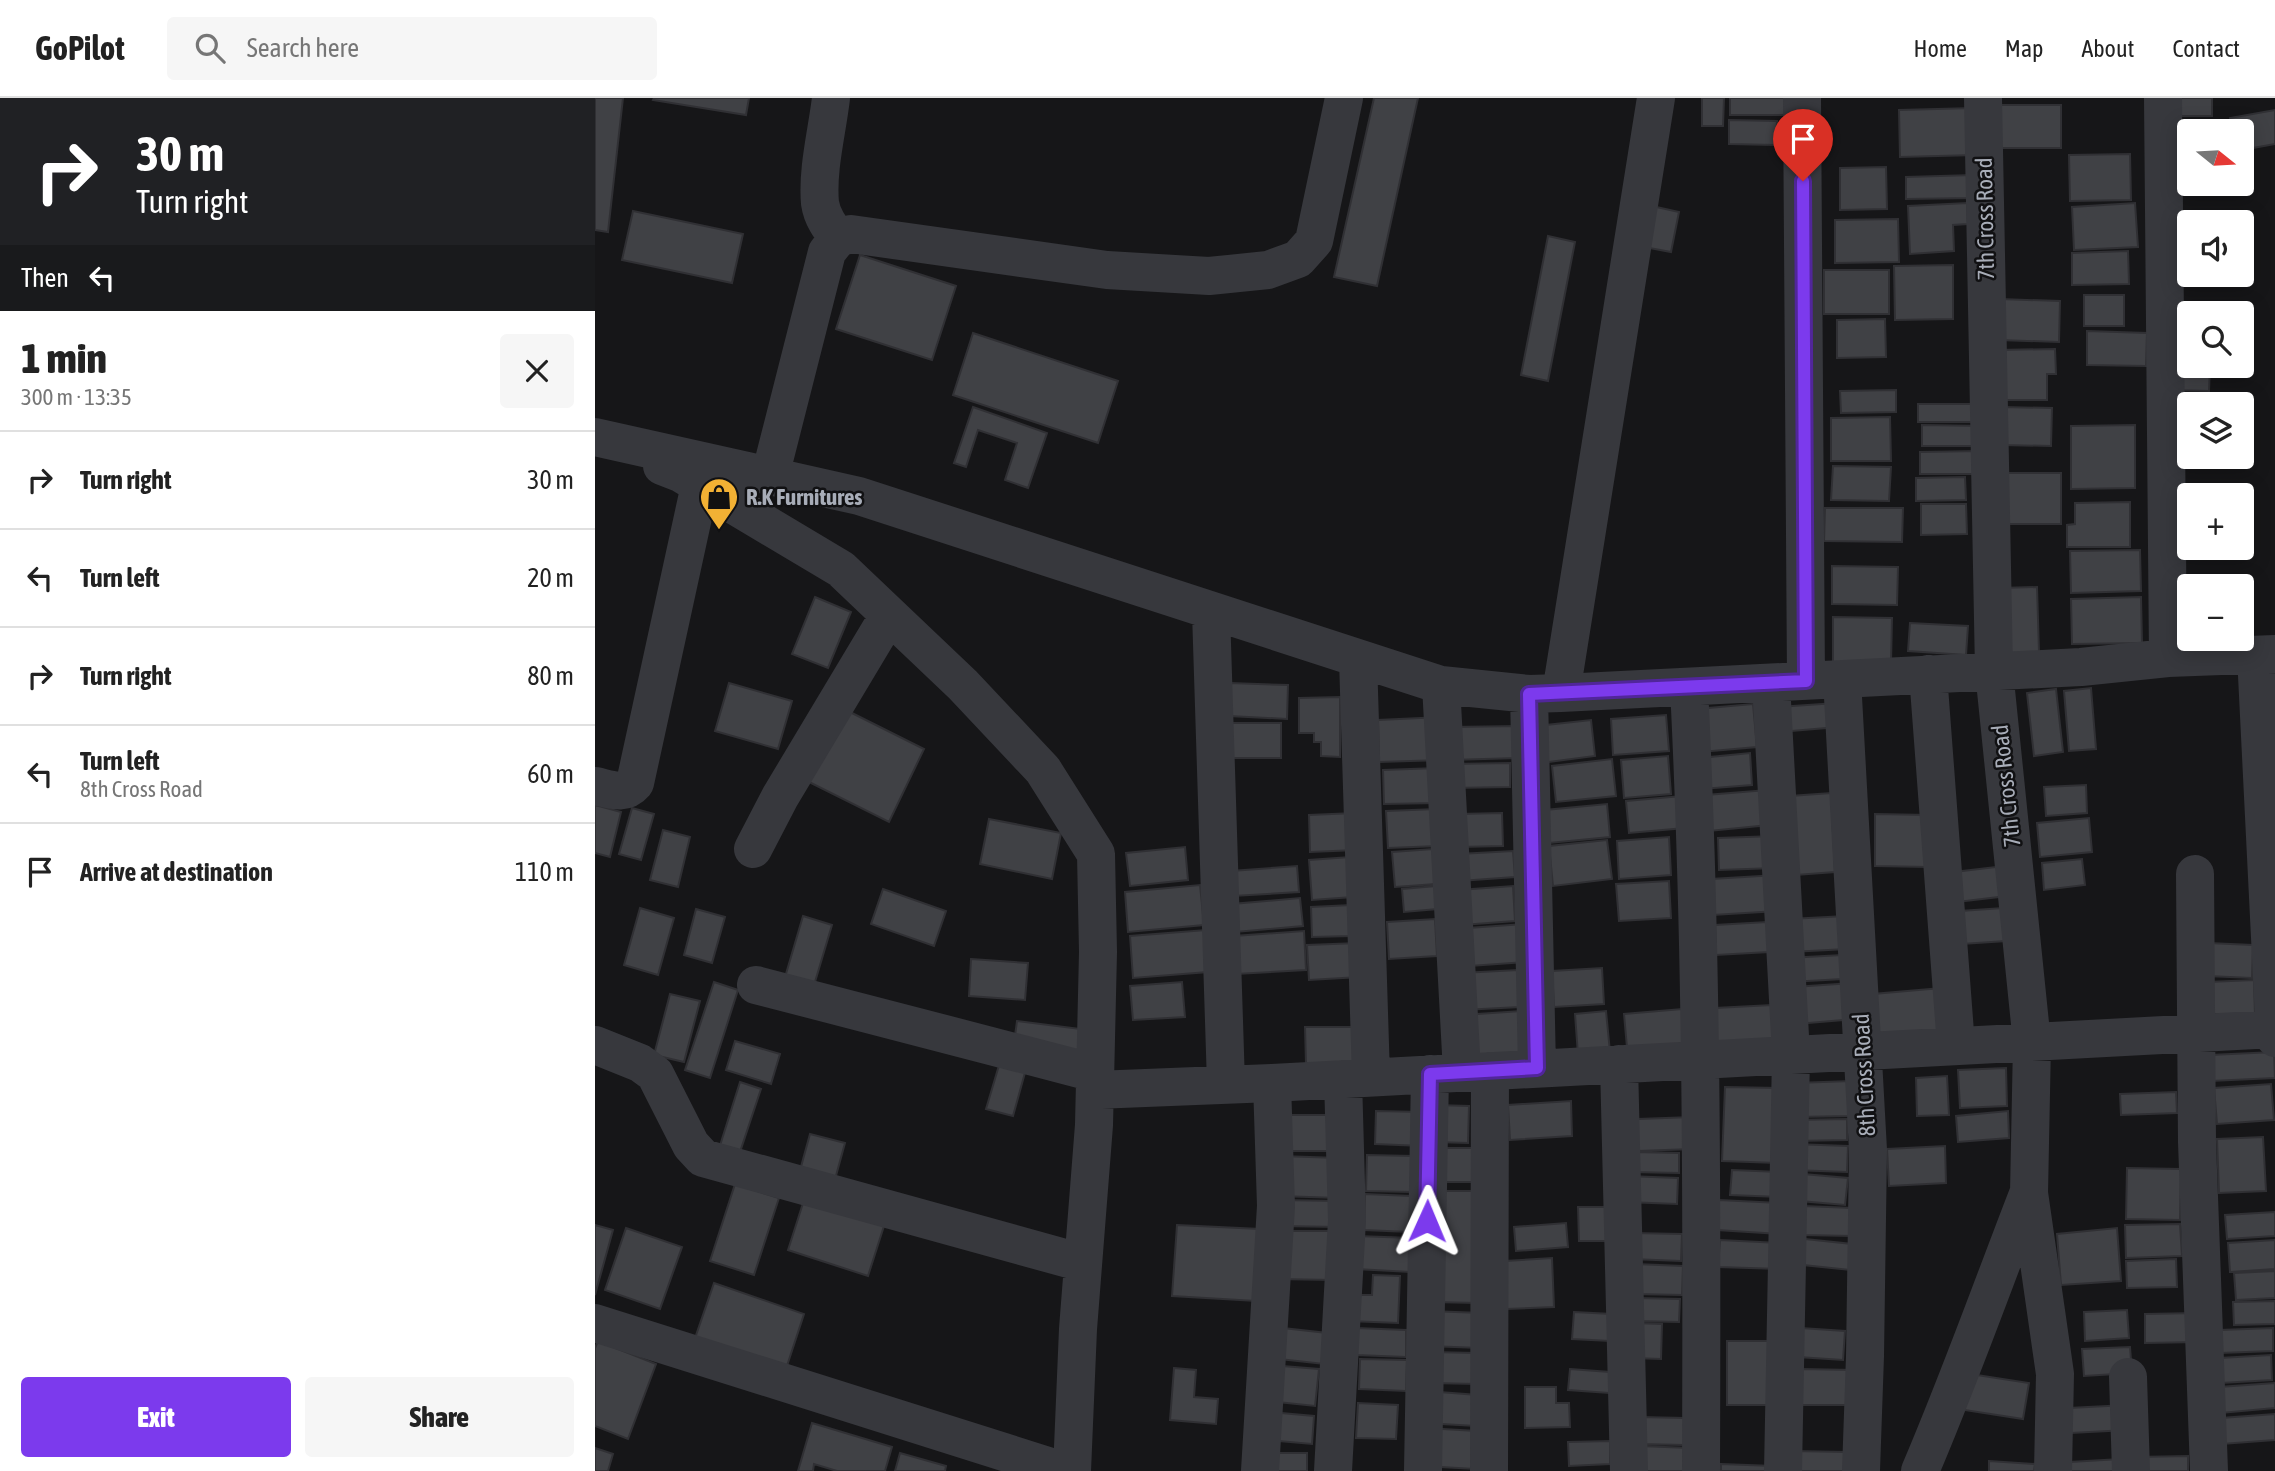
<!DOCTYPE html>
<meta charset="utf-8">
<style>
:root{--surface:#fff;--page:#f6f6f6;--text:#222;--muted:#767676;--line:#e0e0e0;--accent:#7c3aed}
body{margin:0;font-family:"Asap Condensed",sans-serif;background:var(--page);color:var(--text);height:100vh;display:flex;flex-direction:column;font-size:26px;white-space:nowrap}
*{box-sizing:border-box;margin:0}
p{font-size:23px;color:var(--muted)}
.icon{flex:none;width:38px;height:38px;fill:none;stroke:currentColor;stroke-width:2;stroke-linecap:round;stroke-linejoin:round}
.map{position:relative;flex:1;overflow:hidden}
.sheet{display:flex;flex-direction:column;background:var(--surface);width:595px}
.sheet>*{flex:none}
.hud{background:#202124;color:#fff;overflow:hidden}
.needle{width:46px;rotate:108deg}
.tools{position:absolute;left:1582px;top:21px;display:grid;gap:14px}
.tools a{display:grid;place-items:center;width:77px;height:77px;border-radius:7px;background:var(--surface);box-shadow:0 4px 18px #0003;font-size:35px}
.pin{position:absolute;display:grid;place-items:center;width:60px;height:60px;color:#fff;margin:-72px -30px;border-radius:50% 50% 50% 0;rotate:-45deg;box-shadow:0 0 7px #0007}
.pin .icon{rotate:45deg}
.me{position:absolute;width:77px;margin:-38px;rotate:1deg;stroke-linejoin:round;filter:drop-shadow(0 0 5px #0008)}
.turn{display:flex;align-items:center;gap:24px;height:147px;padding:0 21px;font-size:32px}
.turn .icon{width:91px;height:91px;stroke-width:2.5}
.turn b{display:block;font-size:49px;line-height:60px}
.then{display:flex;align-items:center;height:66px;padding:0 21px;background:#0003;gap:14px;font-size:26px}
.round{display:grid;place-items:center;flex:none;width:74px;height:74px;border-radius:7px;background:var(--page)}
.summary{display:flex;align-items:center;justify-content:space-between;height:119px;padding:0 21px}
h1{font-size:42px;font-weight:800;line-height:52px}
.cta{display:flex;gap:14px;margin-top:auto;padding:14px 21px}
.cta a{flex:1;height:80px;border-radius:7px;background:var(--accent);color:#fff;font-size:28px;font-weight:800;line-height:80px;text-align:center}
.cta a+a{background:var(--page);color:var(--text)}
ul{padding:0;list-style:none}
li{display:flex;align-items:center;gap:21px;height:98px;padding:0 21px;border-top:2px solid var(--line)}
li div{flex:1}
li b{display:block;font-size:26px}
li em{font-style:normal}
header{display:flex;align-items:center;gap:42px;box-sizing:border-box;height:98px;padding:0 35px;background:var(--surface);border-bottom:2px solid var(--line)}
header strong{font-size:33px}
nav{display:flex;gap:38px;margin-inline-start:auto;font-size:24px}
.search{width:490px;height:63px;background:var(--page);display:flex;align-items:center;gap:18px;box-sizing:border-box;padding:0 24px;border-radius:7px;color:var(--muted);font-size:26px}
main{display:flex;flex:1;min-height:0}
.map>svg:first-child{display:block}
.building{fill:#404145;stroke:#303034;stroke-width:2}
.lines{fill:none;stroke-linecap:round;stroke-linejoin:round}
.minor{stroke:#37383d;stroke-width:38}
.route-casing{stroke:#51269a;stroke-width:18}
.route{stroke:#7c3aed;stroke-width:12}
.labels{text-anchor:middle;stroke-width:5;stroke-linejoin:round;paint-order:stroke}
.street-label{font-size:23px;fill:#a8adb8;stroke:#111113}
.poi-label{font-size:23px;font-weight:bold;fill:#a8adb8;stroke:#111113;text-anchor:start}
</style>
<header>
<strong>GoPilot</strong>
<div class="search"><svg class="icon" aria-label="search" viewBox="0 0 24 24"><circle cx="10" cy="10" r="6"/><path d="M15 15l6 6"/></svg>Search here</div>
<nav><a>Home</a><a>Map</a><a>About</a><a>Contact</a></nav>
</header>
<main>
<section class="sheet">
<div class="hud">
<div class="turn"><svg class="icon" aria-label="right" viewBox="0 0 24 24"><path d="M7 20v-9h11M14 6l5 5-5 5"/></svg><div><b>30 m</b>Turn right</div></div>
<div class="then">Then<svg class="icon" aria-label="left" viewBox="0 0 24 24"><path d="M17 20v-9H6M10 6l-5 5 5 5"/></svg></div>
</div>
<div class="summary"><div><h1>1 min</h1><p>300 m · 13:35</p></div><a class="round"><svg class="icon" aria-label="close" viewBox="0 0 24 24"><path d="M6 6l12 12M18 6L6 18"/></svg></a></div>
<ul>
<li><svg class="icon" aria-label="right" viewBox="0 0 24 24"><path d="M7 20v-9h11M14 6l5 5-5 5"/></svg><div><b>Turn right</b></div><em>30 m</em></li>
<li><svg class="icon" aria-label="left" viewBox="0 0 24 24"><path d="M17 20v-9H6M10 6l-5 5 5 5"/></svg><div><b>Turn left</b></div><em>20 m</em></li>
<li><svg class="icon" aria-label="right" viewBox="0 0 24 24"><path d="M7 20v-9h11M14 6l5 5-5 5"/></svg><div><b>Turn right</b></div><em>80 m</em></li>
<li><svg class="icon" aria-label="left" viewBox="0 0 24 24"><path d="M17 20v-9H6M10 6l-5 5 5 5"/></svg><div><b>Turn left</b><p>8th Cross Road</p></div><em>60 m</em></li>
<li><svg class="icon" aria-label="arrive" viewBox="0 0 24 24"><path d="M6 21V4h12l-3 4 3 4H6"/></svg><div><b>Arrive at destination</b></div><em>110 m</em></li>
</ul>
<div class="cta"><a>Exit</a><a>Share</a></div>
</section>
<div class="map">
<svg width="1680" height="1373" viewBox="0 0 1680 1373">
<rect width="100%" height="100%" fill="#161618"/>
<path class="building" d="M0 0H28L13 134 0 132Z
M59 0H154L151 17 58 2Z
M779 0H823L782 188 739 179Z
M1107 0H1129L1128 28H1107Z
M1135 0H1191V17H1135Z
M1580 0H1617V18H1580Z
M1406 7H1466V50H1405Z
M1379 10 1381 57 1305 59 1304 12Z
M1680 12V46L1647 52V33H1637L1635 20Z
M1134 22 1182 23 1181 47 1134 46Z
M1535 56 1536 102 1475 103 1474 57Z
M1291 69 1292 111 1245 112V70Z
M1378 77V100L1311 101V79Z
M1372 105 1373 126 1358 127 1359 153 1315 156 1313 108Z
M1540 105 1543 149 1479 152 1477 109Z
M1057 108 1084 114 1076 154 1049 149Z
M38 113 148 136 137 185 27 162Z
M1303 121 1304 164 1240 165V122Z
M953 138 980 144 953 283 926 277Z
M1533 153 1534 186 1477 187V155Z
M265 157 361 188 337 262 241 231Z
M1358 167V221L1300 222 1299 168Z
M1229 172H1294V216H1229Z
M1489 197H1529V228H1489Z
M1405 201 1465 203 1464 244 1404 242Z
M1290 221 1291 259 1242 260V222Z
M1492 233 1552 235 1551 268 1492 267Z
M378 235 523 283 503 345 358 297Z
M1460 251 1461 276H1452V302H1403V252Z
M1573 257 1594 258V268H1615L1614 293 1572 292Z
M1301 292V314L1246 315 1245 293Z
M1323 306H1378V324H1323Z
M378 309 452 335 433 390 410 382 422 345 383 332 371 369 359 365Z
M1408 309 1457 310 1456 348 1407 347Z
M1295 319 1296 363H1236V320Z
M1327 327 1388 328V348H1327Z
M1540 327V390L1476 391V328Z
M1384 353 1385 376H1325V354Z
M1238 368 1296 369 1294 403 1236 402Z
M1413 375H1466V426H1413Z
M1370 379 1371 402 1321 403V380Z
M1535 404V449H1472V427L1480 426V405Z
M1326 406H1371L1372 436 1326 437Z
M1230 410H1308L1307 444 1229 443Z
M1545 452 1546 493 1476 495 1475 453Z
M1237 468 1303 469 1302 507 1237 506Z
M1442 489 1444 554 1407 556 1405 490Z
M220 499 256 514 233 570 197 556Z
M1546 499 1547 545 1477 546 1476 501Z
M1238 519 1297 520 1296 565 1238 564Z
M1315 525 1373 528 1371 557 1313 553Z
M134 585 197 603 183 651 120 633Z
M635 585 693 587 692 621 634 618Z
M1496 590 1501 651 1474 653 1469 593Z
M1461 591 1468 654 1439 658 1432 595Z
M745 599V659L726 658V644H719V635H704V600Z
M1241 605 1243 629 1185 634 1183 609Z
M1158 606 1162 649 1106 654 1102 611Z
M243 608 329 651 294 724 208 681Z
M1071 617 1074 653 1018 657 1016 621Z
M847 619 848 662 784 664 783 622Z
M996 622 1000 658 946 665 942 628Z
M627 625H686V660H627Z
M923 628V660L856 662V629Z
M1155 655 1157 687 1107 691 1105 660Z
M1073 658 1076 696 1029 700 1026 662Z
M1017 661 1021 698 961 704 957 668Z
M915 665V689L856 690 855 666Z
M842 670 843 705 789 706 788 672Z
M1491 687 1492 715 1451 718 1449 689Z
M1172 692 1174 727 1114 733 1111 697Z
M1236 695 1240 774 1201 777 1195 698Z
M1087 698 1090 730 1034 735 1031 703Z
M1012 706 1015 739 954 745 950 712Z
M0 707 26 714 15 759 0 755Z
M37 710 59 716 46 762 24 756Z
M842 711 844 748 793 750 791 713Z
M760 715 762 752 715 754 714 717Z
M907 715 908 748 864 749 863 716Z
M1280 716 1334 717 1333 769 1280 768Z
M1494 720 1497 754 1445 759 1442 725Z
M394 721 466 735 457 781 385 766Z
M68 732 95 739 83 789 55 782Z
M1180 738 1181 770 1124 772 1123 740Z
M1074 739 1076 777 1024 781 1022 743Z
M1012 742 1017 781 958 788 954 748Z
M590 749 593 782 535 788 531 755Z
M838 751 841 786 800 789 797 754Z
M918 753 920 779 865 783 864 756Z
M755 759 758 799 717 802 714 762Z
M1487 761 1490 787 1449 792 1447 765Z
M702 768 704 794 638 798 636 773Z
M1409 768 1412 798 1354 805 1351 775Z
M1182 777 1183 813 1118 817 1116 781Z
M1074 783 1076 820 1024 823 1021 786Z
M605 787 609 827 533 834 530 794Z
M852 787 854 810 809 814 807 791Z
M918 788 920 823 867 827 864 792Z
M288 791 351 813 339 848 276 826Z
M705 800 708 828 640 834 637 806Z
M756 807 757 838 717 839 716 809Z
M45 810 79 820 63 877 29 867Z
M1408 810 1411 843 1367 846 1365 813Z
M101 811 130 819 117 865 89 857Z
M208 818 237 827 217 894 188 886Z
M1250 818 1252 851 1196 854 1195 821Z
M840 821 842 858 794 861 792 824Z
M1172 824 1174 854 1121 857 1120 827Z
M929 826 931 864 875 868 873 830Z
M611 832 613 874 538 880 535 838Z
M709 833 711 872 641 876 639 838Z
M763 845 765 879 714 882 712 847Z
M1613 845 1658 847 1657 880 1612 878Z
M1247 857 1248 881 1195 884 1193 860Z
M376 861 433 865 430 902 374 898Z
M1007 870 1009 906 959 909 957 873Z
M923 872 925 909 868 912 866 875Z
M1659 882 1660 916H1614L1613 884Z
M119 884 143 892 115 980 90 972Z
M587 884 590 919 538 922 535 888Z
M1257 885 1260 921 1202 926 1199 889Z
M1346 890 1349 932 1282 938 1278 896Z
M75 896 105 903 89 964 59 957Z
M1177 907 1179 948 1122 950 1120 910Z
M1087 911 1091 955 1033 961 1029 916Z
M926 913 928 954 871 958 868 917Z
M1011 913 1015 954 983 957 980 916Z
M422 923 486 931 483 953 419 945Z
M710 929H768V965L711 966Z
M140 943 185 956 176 986 131 972Z
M1679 954 1680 980 1616 983 1615 957Z
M405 964 431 971 418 1018 391 1011Z
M1411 970 1412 1008 1365 1010 1363 972Z
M1352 978 1354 1017 1322 1018 1321 980Z
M1256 983 1257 1018 1200 1019V985Z
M145 984 166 991 142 1063 122 1057Z
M1676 986 1679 1022 1622 1026 1619 990Z
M1130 989 1184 990 1182 1065 1127 1063Z
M1581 994 1582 1015 1526 1017 1525 996Z
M976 1003 977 1038 915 1042 913 1007Z
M841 1007 874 1008 873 1045 840 1044Z
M781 1013 828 1014 827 1048 780 1046Z
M1413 1013 1414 1040 1363 1044 1361 1018Z
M683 1017H739L738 1053H683Z
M1097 1019 1098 1051 1043 1053V1021Z
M1252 1021V1042L1200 1043 1199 1022Z
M215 1036 250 1045 239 1085 204 1076Z
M1668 1039 1671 1093 1624 1095 1622 1041Z
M1198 1046 1253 1048 1252 1074 1197 1072Z
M1350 1048 1351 1085 1294 1088 1292 1051Z
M837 1050H879V1084H837Z
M1038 1054 1084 1055V1075L1037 1074Z
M772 1057 819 1058 818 1094 771 1093Z
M685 1058 744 1060 743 1100 684 1098Z
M1532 1070 1586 1071 1585 1122 1531 1121Z
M1137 1072 1187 1074 1185 1099 1135 1097Z
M1208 1076 1253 1080 1250 1107 1205 1103Z
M1032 1078 1083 1080 1082 1106 1031 1104Z
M140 1086 184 1100 159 1177 115 1163Z
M837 1093H884L883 1205 835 1204Z
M770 1096 816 1098 814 1134 769 1132Z
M209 1102 289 1128 273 1178 193 1152Z
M685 1102 744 1103 743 1129 685 1128Z
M1124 1102 1186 1105 1185 1136 1122 1132Z
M1208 1108 1258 1110 1257 1138 1207 1137Z
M983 1109H1020L1021 1143H984Z
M1680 1114V1138L1632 1141 1630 1117Z
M971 1125 973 1149 921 1153 919 1129Z
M1585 1126 1587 1158 1531 1160 1530 1127Z
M0 1127 18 1132 0 1197Z
M582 1127 665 1131 661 1203 577 1198Z
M31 1130 87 1149 65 1211 10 1192Z
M1522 1130 1526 1183 1466 1187 1462 1136Z
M682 1133H739L738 1182 681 1181Z
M1037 1135 1087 1136 1086 1163 1036 1161Z
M762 1138 817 1140 815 1174 761 1171Z
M1210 1141 1257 1146 1255 1172 1208 1167Z
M1125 1142 1186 1145V1171L1123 1169Z
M1680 1142V1171L1635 1174 1633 1145Z
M957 1160 959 1209 912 1211 910 1163Z
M1581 1161 1582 1189 1532 1190 1531 1163Z
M1040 1166 1088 1168 1087 1197 1039 1196Z
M1680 1173V1200L1641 1202 1639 1175Z
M778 1177 805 1178 803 1225 754 1223 756 1197H777Z
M119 1185 209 1216 188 1280 97 1249Z
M1042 1200 1085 1201 1084 1224 1041 1223Z
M1680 1203V1226L1639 1227 1638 1204Z
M1532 1212 1534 1240 1490 1243 1489 1214Z
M834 1213 887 1215 885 1250 833 1248Z
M979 1214 1017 1216 1015 1243 977 1241Z
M1602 1215 1603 1244 1550 1245V1216Z
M1038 1225 1067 1226 1066 1261 1037 1260Z
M679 1229 732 1235 729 1266 675 1260Z
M761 1230 811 1232V1259L761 1257Z
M1206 1230 1250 1233 1248 1262 1203 1259Z
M1678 1230V1253L1625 1255V1232Z
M3 1243 61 1266 33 1341 0 1328V1250Z
M1132 1243H1183V1307H1132Z
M1535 1249 1537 1275 1489 1278 1487 1251Z
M835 1254 882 1255V1286L835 1285Z
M1676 1257 1677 1282 1626 1285 1625 1260Z
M765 1261 812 1262 811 1293 764 1291Z
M675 1267 724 1271 720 1308 672 1303Z
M579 1270 601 1272 599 1299 623 1301 621 1326 575 1322Z
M975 1271 1015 1274 1014 1295 973 1292Z
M1205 1271 1259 1272 1258 1307H1204Z
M1369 1275 1434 1285 1428 1321 1363 1311Z
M1680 1285V1310L1626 1315 1624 1289Z
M930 1289H961V1305H974L975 1329 930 1330Z
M831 1293 883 1297 881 1328 829 1325Z
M763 1305 803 1307 801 1341 761 1340Z
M1531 1307 1532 1332 1476 1335 1474 1310Z
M674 1314 719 1318 717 1346 671 1342Z
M1680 1316V1342L1627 1346 1626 1320Z
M1045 1319 1090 1320 1089 1347 1044 1346Z
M217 1325 297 1349 290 1373H242L219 1366 218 1373H203Z
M830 1330 882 1333 880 1371 828 1368Z
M1015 1343V1366L974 1368 973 1344Z
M1045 1348 1095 1350 1094 1373H1044Z
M0 1350 18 1356 13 1373H0Z
M1197 1353 1253 1354V1373H1197Z
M305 1355 351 1368 350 1373H300Z
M669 1355H712V1373H669Z
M1593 1358V1373H1540V1359Z
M1525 1361 1526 1373H1476L1475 1364Z
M1394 1363 1440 1366 1439 1373H1394Z
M1126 1366 1179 1368V1373H1126Z"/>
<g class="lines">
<path class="minor" d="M236 0C232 34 222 71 225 105 227 119 235 130 243 140
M1207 0 1211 583
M1388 0 1399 573 1437 945 1434 1095 1460 1276 1458 1373
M1568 0 1573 560
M0 339 264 398 846 587 934 596 966 595 1486 569 1573 560 1680 556
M67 368 85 375 246 471 368 587 448 672 501 756 503 854 499 1027 483 1231 477 1373
M175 378 232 154 243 140 256 136 512 172 614 178 673 172 703 161 719 143 749 0
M616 514 631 986
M1661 557 1680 940
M763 561 776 979
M1333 576 1361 948
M1247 581 1273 1052 1270 1258 1266 1373
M1176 585 1196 957 1188 1373
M846 587 867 974
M1094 589C1107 850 1107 1112 1106 1373
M966 595 1061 0
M934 596 942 970
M0 688C15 691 29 698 40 685L105 387
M158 751 185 699 294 517
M1600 776 1602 1044 1614 1373
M161 887 500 975
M0 947 45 965 60 976 96 1047 108 1060 488 1165
M1024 966 1034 1373
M500 992 677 985 1680 931
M0 1225 469 1373
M1533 1279 1536 1373
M665 1373 681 1108 677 985
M738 1373 752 1122 748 981
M828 1373 835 976
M894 1373 895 973
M1325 1373C1364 1282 1397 1189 1433 1096"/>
</g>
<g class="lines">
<defs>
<path id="route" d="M832 1123 835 976 942 970 934 596 1211 583 1208 83"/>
</defs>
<use href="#route" class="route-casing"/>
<use href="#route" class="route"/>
</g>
<defs>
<symbol id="shop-pin" viewBox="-11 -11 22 30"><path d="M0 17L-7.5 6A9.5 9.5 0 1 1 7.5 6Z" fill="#f2b134" stroke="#111113"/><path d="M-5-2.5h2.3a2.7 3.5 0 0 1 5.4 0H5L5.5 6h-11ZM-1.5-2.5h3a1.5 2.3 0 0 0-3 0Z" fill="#111"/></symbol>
</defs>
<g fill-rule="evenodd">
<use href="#shop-pin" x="102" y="377" width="44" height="60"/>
</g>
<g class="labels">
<g class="street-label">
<text transform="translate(1390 121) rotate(-91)" y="8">7th Cross Road</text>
<text transform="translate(1411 688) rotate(-96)" y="8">7th Cross Road</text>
<text transform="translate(1269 977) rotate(-93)" y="8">8th Cross Road</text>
</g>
<g class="poi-label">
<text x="151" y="407">R.K Furnitures</text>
</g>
</g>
</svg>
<div class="tools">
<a><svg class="needle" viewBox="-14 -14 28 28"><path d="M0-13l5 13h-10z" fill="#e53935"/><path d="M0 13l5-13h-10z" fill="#767676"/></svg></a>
<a><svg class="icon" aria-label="sound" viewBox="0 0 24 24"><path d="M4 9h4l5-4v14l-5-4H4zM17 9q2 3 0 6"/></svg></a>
<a><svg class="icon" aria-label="search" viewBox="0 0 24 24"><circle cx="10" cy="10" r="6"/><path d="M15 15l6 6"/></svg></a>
<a><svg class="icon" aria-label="layers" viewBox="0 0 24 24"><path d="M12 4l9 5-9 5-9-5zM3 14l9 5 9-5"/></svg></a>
<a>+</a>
<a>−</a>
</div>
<div class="pin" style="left:1208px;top:83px;background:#d93025"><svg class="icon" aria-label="arrive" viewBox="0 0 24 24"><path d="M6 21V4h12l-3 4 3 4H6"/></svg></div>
<svg class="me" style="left:832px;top:1123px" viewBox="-20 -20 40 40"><path d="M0-17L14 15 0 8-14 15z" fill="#7c3aed" stroke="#fff" stroke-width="4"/></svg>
</div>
</main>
